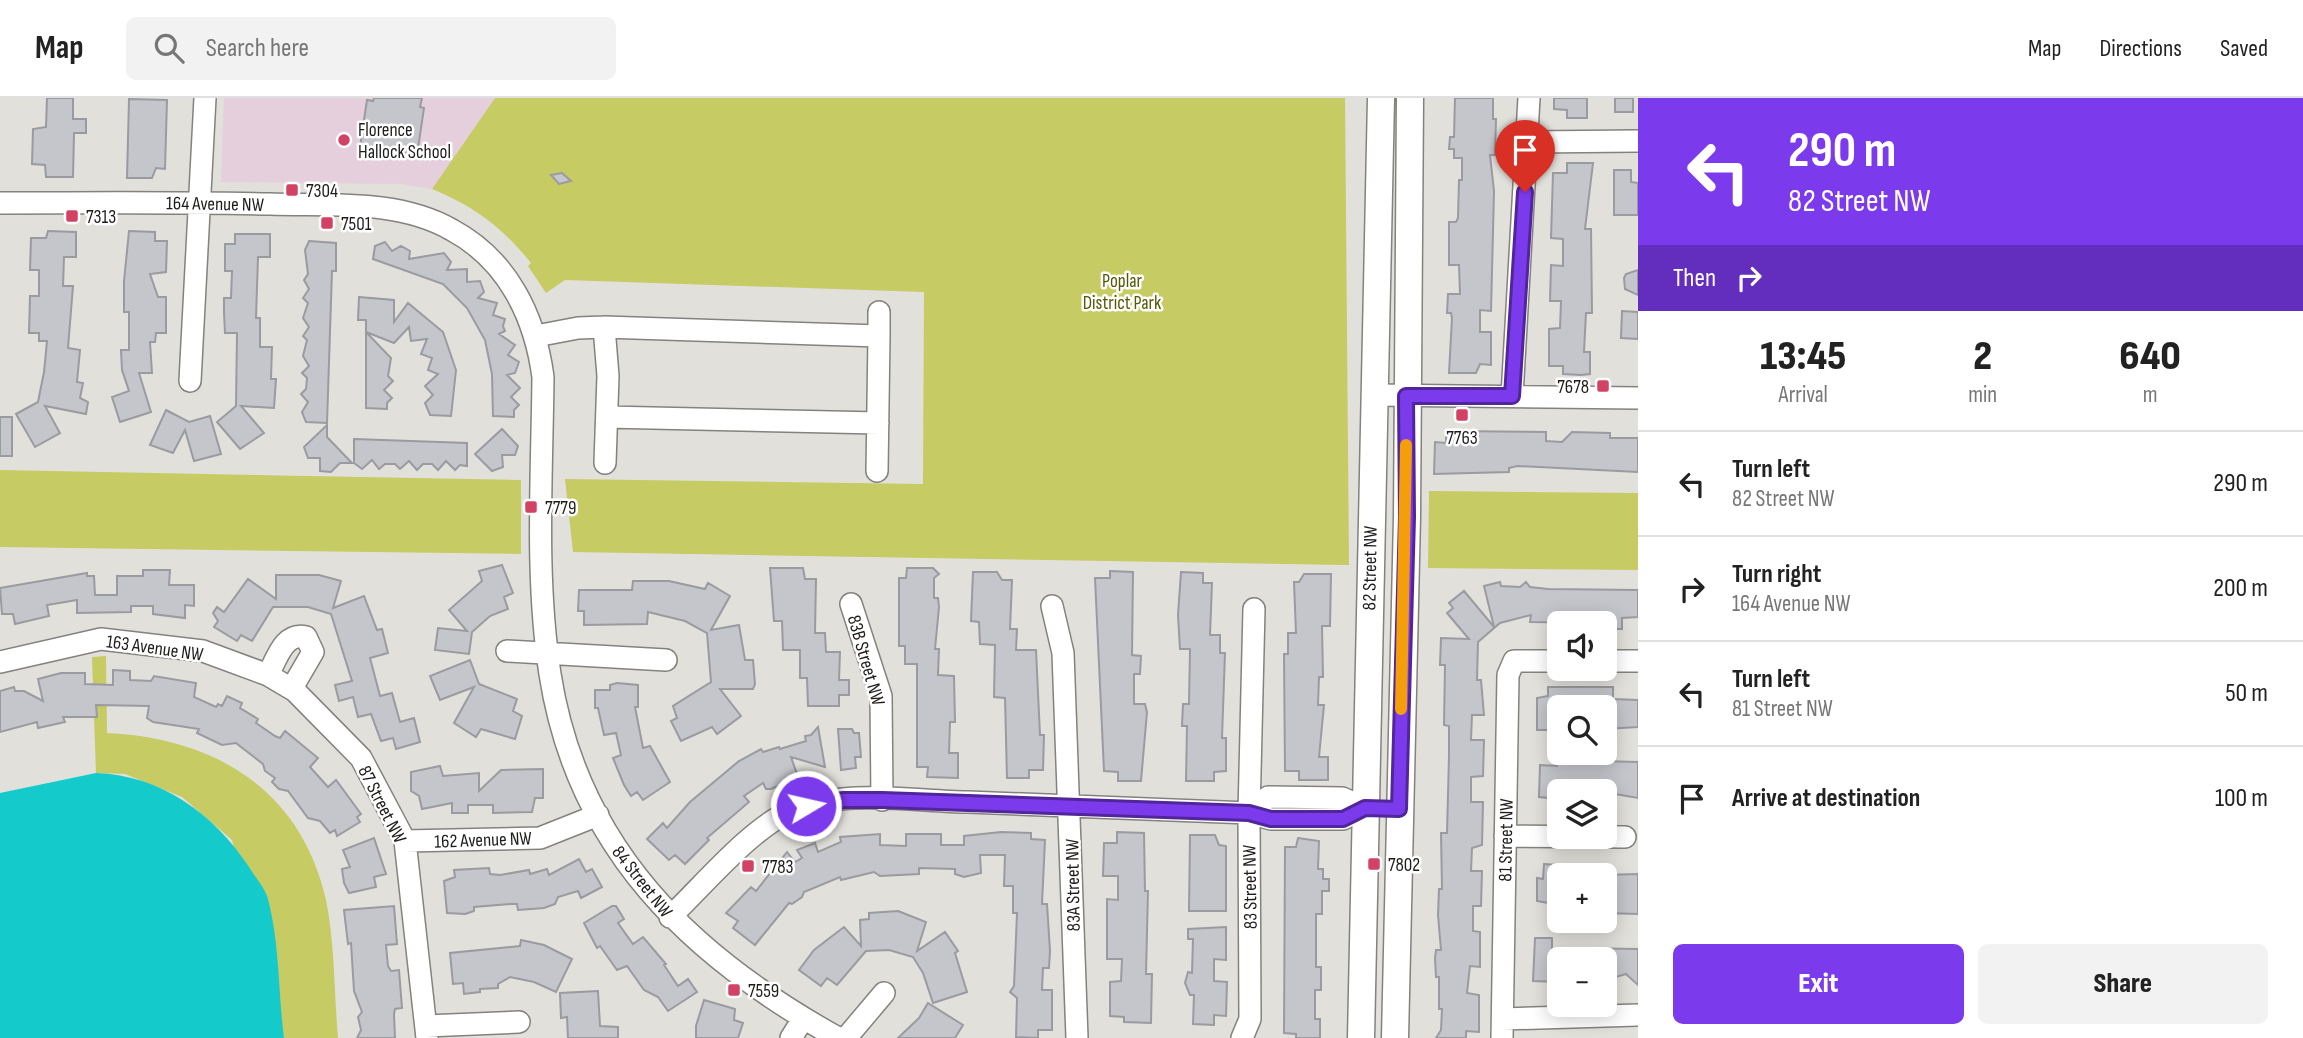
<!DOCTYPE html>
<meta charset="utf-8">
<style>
:root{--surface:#fff;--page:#f2f2f2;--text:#222;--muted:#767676;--line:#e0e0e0;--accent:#7c3aed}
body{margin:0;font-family:"Sofia Sans Condensed",sans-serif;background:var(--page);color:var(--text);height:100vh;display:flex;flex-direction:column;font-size:26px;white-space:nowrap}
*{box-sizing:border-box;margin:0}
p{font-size:23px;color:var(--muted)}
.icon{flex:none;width:38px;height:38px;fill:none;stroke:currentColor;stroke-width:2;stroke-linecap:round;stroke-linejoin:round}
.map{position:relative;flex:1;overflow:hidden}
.details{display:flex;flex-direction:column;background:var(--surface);width:665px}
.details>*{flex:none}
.top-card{background:#7c3aed;color:#fff;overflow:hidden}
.controls{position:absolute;left:1547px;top:513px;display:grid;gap:14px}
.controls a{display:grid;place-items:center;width:70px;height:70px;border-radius:10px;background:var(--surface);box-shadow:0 4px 18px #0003;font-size:35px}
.pin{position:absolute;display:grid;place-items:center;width:60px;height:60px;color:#fff;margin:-72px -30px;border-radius:50% 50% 50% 0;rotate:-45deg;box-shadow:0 0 7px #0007}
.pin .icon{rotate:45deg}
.me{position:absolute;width:77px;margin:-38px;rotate:81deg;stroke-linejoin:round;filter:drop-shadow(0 0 5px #0008)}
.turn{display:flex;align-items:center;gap:24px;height:147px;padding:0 35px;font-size:32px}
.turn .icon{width:91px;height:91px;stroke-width:2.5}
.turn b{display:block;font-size:49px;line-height:60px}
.then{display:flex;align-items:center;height:66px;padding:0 35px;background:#0003;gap:14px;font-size:26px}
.eta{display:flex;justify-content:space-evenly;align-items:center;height:119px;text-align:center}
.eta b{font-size:42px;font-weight:800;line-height:49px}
.action{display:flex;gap:14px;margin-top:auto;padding:14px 35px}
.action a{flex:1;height:80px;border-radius:10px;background:var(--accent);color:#fff;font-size:28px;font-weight:800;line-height:80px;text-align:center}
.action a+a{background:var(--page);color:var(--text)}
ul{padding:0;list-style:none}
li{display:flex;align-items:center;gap:21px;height:105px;padding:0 35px;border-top:2px solid var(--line)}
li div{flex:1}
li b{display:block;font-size:26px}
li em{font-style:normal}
header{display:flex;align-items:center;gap:42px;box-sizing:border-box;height:98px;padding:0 35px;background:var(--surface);border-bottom:2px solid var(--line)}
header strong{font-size:33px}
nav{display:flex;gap:38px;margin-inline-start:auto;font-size:24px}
.search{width:490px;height:63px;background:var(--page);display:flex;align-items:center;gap:18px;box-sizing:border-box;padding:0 24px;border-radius:10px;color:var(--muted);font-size:26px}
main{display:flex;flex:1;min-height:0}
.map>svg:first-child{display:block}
.education{fill:#e6cfdc}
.green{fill:#c6cb64}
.water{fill:#15caca}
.building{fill:#c5c6cc;stroke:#9a9ba0;stroke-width:2}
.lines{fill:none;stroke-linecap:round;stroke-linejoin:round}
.minor-casing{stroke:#84827d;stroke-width:24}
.major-casing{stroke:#84827d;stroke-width:29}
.minor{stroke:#fff;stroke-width:21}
.major{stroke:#fff;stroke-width:26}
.route-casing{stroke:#51269a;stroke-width:18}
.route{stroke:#7c3aed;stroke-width:12}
.slow{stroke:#f59e0b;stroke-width:12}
.poi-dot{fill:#d24265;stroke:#fff;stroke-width:2.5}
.labels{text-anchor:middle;stroke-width:5;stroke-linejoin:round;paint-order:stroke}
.poi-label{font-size:19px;fill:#1e1d1b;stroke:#fff;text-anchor:start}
.street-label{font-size:19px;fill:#1e1d1b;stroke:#fff}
.park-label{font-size:19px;fill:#565807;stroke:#fff}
</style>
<header>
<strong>Map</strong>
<div class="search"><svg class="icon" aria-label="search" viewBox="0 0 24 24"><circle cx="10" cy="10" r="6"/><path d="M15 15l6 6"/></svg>Search here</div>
<nav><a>Map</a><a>Directions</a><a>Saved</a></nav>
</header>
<main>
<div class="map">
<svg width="1638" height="940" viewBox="0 0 1638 940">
<rect width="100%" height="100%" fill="#e2e0db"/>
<path class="education" d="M224 0H495L432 91 400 86 221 84Z"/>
<path class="green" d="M495 0H1345L1349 467 573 454 565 381 923 386 924 194 565 182 546 195 528 168 531 165C503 130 474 108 432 91Z
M0 372 521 382V456L0 449Z
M1429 393 1638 395V472L1428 470Z
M106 558 107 635C214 640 301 691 326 802 335 846 334 895 338 940H284L232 742 182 699 125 676 96 675 92 559Z"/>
<path class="water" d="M96 675C161 677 214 716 249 769 255 779 265 790 268 801 280 847 278 894 284 940H0V695Z"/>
<path class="building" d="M47 0H73V21H86V35H74L73 79H46L45 67 32 66 33 31 46 29Z
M374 0H422L420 9 424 10 417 57 360 49 367 2 373 3Z
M1455 0H1493V21H1496L1495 57H1490L1494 93 1491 213 1480 212V234H1491V267L1480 266 1476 275H1449L1452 220 1451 215H1447L1448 196H1460L1459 167H1449V124H1456L1458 120 1459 82H1462V60H1454V51H1449L1450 39H1454Z
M1554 0H1587V20H1567V12L1554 11Z
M1615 0H1633V14H1615Z
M129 1 167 2 165 71 156 70 152 80H127Z
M1567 65H1593L1585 131H1591L1592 215H1586L1584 254H1590V276L1581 277 1563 276V268H1549V231L1560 230 1561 203H1550L1551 167 1563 168V141L1551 140 1553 75H1567Z
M1614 72H1631V84L1638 85V117H1614Z
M562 75 571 83 559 86 551 77Z
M48 133 76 134V159H64L63 188H73L68 250 80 252 77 284 83 285 80 300 88 304 86 316 45 308 60 335 35 349 16 316 38 304 44 274 47 243H39V235H29L30 198H39V172H30L31 140H46Z
M129 133 155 134V143H167L166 174 150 176 158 199H166V235H156L155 244H150L152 275H139L151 314 120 324 112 299 129 293 122 272 121 252H129V214H124V183Z
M235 136H270V159H258L256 220H260V249H272L271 281H276L274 310 241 308 264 335 240 351 217 324 236 308 237 235H225L224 215V200H231L232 173H225V146H235Z
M309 143 336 145V173H332L327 325 306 324 302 314 308 304 301 296 306 291 307 280 302 275 309 268 303 258 307 242 303 238 309 229 303 220 308 205 303 200 309 191 304 182 308 176 305 152Z
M385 144 392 153 401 148 410 153 409 161 444 155 451 164 447 172 467 171V184L480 183 484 194 478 200 497 205 493 217 505 221 503 228 505 233 499 236 515 247 508 257 519 264 515 275 507 277 520 290 511 299 519 307 514 312V319L493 318 492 276 485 242 467 210 443 186 373 161 375 148Z
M1638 172V197L1625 191 1624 180 1626 176Z
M359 199 394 202V224L408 205 443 234 456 272 451 318 430 317 425 305 433 297 425 288 438 276 428 272 432 260 421 256 427 241 411 243 409 229 394 245 366 234 391 260 388 278 393 283 384 292 392 300 387 305V311L366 310V222H358Z
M1622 213 1638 214V241L1621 240Z
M166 312 189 324 210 318 221 356 194 363 185 332 173 355 150 347Z
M0 319H12V358H0Z
M327 327V339L352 365H340L331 374 320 373V360H308L304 349Z
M502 331 518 348 515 357H502L503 369 492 373 475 356Z
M1446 333 1546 334V343L1562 344 1572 334 1610 335V340H1638V374L1517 368 1509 370V374L1434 376 1435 344 1446 345Z
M354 341 467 345V368L460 367 455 372 446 363 438 372 432 366H423L417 372 409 363 400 371 395 366H385L379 371 372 362 362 371 354 365Z
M502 467 513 495 504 499 508 511 490 518 472 534 469 556 435 552 438 530 467 533 449 512 482 483 479 473Z
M770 470H803L805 481H816L815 535H825L826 554H840L839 582H849V597H839V608H808L807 580H800V552H783L782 523H774Z
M907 470H933L939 476 934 480V500H938L939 509 935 551H939L938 577 954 578 955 624H950L949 655H958V680L927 679 928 669H917V566H905V548H899V480H906Z
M143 472H170L169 487H194V508L185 507V520L153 516V508H131V514L77 515V502L47 507 49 518 15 526 13 516H2L0 490 87 475V478H94L95 497H117V478H143Z
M1110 473 1133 474 1132 557 1141 558 1140 576H1134V606H1145L1147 614 1141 683H1118V674L1104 673 1095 480H1110Z
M973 474H997L1002 482H1012L1010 531H1017L1016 552H1036L1040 637H1044L1043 672H1029V680H1007L1005 600 994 599 995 547 980 546 979 524 971 523Z
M1181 474 1203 475V485H1212L1210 537H1220V555H1225L1222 640H1226V673L1214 674V683H1186L1187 628H1182L1183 606H1189L1190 551H1180L1178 517Z
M1304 476H1331L1330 528H1322L1323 579H1319L1318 607H1324L1319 659H1328V682H1299V673H1285L1284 556H1288V535H1296L1294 484H1299Z
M276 477H319L341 483 333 510 364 498 377 532 382 531 388 555 370 560 380 598 392 595 400 624 414 620 420 644 396 651 393 640 381 643 371 616 358 619 353 599 339 603 335 587 352 583 331 516 308 509H273L252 543 241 537 237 543 214 529 218 523 213 515 217 509 224 514 248 481 276 501Z
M633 483H669L705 491 708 485 730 498 711 532 739 527 745 562H753L755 586 753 591H720L741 618 717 636 712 629 681 643 671 623 677 620 673 608 711 584 707 535 685 523 648 514 647 526 584 527V513H578L579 492H632Z
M1500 484 1501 488 1520 489 1526 484 1530 489 1548 491 1638 492V519L1622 520V531H1607V525L1530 524 1531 517 1500 525 1478 544 1477 582H1481L1484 617H1472L1471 642H1484L1483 678 1471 679V704H1483L1482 747 1472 750 1471 773H1482L1481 808H1473V833L1480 834V869L1470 868 1467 895 1479 897V934L1466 933V940H1436L1441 932 1442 911H1439V879H1436L1435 860 1436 852H1441L1438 817 1439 791H1442L1441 735H1447L1449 658V628L1444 627 1445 567H1440L1441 540 1469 541 1447 515 1453 510 1449 505 1464 493 1494 529 1484 488Z
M470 562 479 586 517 601 513 613 522 618 515 641 481 631 476 639 454 625 474 589 440 602 430 578Z
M113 572 130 573V582L151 583 154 578 196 585 194 599 216 609 218 606 222 608 227 598 242 605 240 610 258 621 256 625 275 638 280 640 285 633 318 660 310 669 328 689 336 682 361 716 357 719 360 724 337 738 335 732 330 735 320 723 308 720 288 693 279 691 272 684 275 680 265 673 263 666 241 649 236 645 222 647 197 635 199 631 153 624 147 620 149 608 96 607 97 619H63L65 624 38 630 37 624 0 634V593L14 589 15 593H24L43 603 38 581 61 575H85V586L113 587Z
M617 585 638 587V609H635L643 650 650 648 670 684 643 702 637 694 631 698 624 687 613 660 621 657 616 635 604 637 598 610H595V592H610V587Z
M1548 589H1613V601L1638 602V629L1605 631V609H1559V632H1537V600L1548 598Z
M818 629 825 669 791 659 798 679 771 691H766L763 685 744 698 749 704 707 740 709 742 685 766 675 757 669 762 647 741 663 725 667 730 690 704 739 663 761 651 763 654 779 649 780 651 806 643 805 638 811 637Z
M838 631H852L854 635H859L861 659H855L856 670 841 672Z
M1557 662 1638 664V700L1615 696V699H1605V693H1559V712L1548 711V700L1539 699 1540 667 1557 668Z
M440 668 443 678 479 675V693L501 672 543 671V700H535L532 714 493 715V707H468V715H452V705L422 711 419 698 411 693V674Z
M1001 734 1031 735V741L1045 742 1042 806H1047L1050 853 1049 870H1043L1042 892H1052V932H1038V940L1016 939 1017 900 1010 894 1014 888 1017 815H1013V788H1004L1005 757H980L981 775 964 779 955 776V771L919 770V776L880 778 874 774 841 782 840 779 804 794 802 799 792 806 789 805 755 847 733 830 738 823 726 815 751 789 756 793 787 754 795 764 802 760 797 752 815 745 818 754 841 744 840 739 880 736V747L906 748V736H941V747H964V738Z
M1117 734 1144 735 1145 793H1148L1146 876H1152L1151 925 1124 924V919L1110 918V884L1121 883 1122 861H1107V801L1118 802V778H1103L1104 745H1117Z
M1190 737H1215L1219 747 1226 748V813H1189Z
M374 740 386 776 374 779 376 789 349 795 344 785 342 771 350 769 343 752Z
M1298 740 1319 743 1318 771H1323V781H1329V793H1322V816H1316V869H1321V892H1315V921H1320V940H1296V936L1284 935 1285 749H1296Z
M579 761 586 774 592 771 602 789 581 800 578 793 558 799 555 806 544 810 518 812 517 806H511L474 809V813L465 816 447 815 444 783 455 779 454 772 489 770 490 776 500 777 529 772 530 776 547 771 549 777Z
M1544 766 1559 767V807L1537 803V780L1543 781Z
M1564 766 1599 767V777H1564Z
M1638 776V816L1605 815V777Z
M394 808 397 846 386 847 388 868 391 873 399 872 402 910 395 911 394 916 395 940H357L361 932 358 919 362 914 354 893 351 845 348 846 344 812Z
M612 808H616L624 821 618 825 633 846 643 839 666 866 664 867 678 888 688 881 697 894 668 913 658 899 644 892 627 868 617 872 600 848 597 850 584 825Z
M898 813 926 824 917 853 945 834 958 853 955 855 967 894 933 905 923 875 913 859 889 852 866 853 837 887 827 880 821 888 799 872 814 852 844 829 861 848 860 822 869 821V815Z
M1226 829V862L1214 861V883L1227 884 1226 918 1214 917V927L1193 926 1194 897H1190L1185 885 1188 874 1192 875 1193 841H1188V831Z
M1535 840H1552V852H1559V884L1533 883Z
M521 842 544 847 572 861 556 894 534 884 510 879 498 886V890L480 891V894L464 896 463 885 453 886 450 855 520 848Z
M1573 850 1638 851V887L1626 876 1605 882V861H1573Z
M598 893 600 928 618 929V940H568L567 919 561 920 560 895Z
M704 902 735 911 734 922 743 925 738 940H696V928Z
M928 905 963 927 955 940H898L919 920Z"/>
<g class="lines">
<defs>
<path id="minor" d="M1528 44 1638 43
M0 105C90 105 180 104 270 106 330 108 398 101 452 132 508 162 535 219 543 279 542 378 535 478 550 576 577 750 690 858 838 940
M604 229 608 278 605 365
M536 238 578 230 604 229 879 238V214
M190 283 205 0
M1374 297 1638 300
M1512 298 1529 0
M607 319 878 325
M877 373 879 238
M851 506 881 598 882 702
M1052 508 1063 555 1077 940
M507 553 666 562
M1605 563H1638
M0 564 101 541 203 553 268 577 295 593 361 660 405 743 427 940
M268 577C277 560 284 534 306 539L313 554 292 590
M1249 715 1268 699 1342 700 1365 710
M1505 738 1625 739
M405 743 540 740 598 717
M670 819C702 789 750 731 789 714 842 690 911 703 968 704 1061 707 1155 711 1249 715L1271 721H1343L1365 710
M1503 921 1638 917
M426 928 519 924
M791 940 803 921
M846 940 884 895
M1242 940 1250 921 1249 715 1254 511
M1502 940 1508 577 1514 563H1559"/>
<path id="major" d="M1361 940 1381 0
M1395 940 1407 419 1410 0"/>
</defs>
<use href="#minor" class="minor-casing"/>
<use href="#major" class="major-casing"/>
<use href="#minor" class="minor"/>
<use href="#major" class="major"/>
</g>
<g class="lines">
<defs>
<path id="route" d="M806 708 844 702H882L1249 715 1271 721H1343L1365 710 1399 711 1407 419 1406 298H1512L1525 94"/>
</defs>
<use href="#route" class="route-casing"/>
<use href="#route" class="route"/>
<path class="slow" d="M1401 611 1406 347"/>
</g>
<g class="poi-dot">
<circle cx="344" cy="42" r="7"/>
<rect x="285" y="85" width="14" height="14" rx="3.5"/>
<rect x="65" y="111" width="14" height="14" rx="3.5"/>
<rect x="320" y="118" width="14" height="14" rx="3.5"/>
<rect x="1596" y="281" width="14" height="14" rx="3.5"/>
<rect x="1455" y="310" width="14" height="14" rx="3.5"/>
<rect x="524" y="402" width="14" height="14" rx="3.5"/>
<rect x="1367" y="759" width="14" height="14" rx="3.5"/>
<rect x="741" y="761" width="14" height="14" rx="3.5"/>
<rect x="727" y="885" width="14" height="14" rx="3.5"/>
</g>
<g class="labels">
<g class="poi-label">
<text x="358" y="38">Florence<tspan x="358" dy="22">Hallock School</tspan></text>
<text x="306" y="99">7304</text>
<text x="86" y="125">7313</text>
<text x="341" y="132">7501</text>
<text x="1589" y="295" text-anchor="end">7678</text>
<text x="1462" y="346" text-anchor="middle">7763</text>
<text x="545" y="416">7779</text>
<text x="1388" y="773">7802</text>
<text x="762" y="775">7783</text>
<text x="748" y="899">7559</text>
</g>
<g class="street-label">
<text transform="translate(215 105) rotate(1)" y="7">164 Avenue NW</text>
<text transform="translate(1369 470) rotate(-89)" y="7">82 Street NW</text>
<text transform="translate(155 549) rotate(8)" y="7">163 Avenue NW</text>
<text transform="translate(867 562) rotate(74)" y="7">83B Street NW</text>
<text transform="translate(383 706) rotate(63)" y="7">87 Street NW</text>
<text transform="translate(483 741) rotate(-2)" y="7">162 Avenue NW</text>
<text transform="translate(1505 742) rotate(-89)" y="7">81 Street NW</text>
<text transform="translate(643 783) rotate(52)" y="7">84 Street NW</text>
<text transform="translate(1072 787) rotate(-91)" y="7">83A Street NW</text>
<text transform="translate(1249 789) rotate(-91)" y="7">83 Street NW</text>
</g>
<g class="park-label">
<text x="1122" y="189">Poplar<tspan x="1122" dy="22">District Park</tspan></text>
</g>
</g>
</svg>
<div class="controls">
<a><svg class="icon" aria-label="sound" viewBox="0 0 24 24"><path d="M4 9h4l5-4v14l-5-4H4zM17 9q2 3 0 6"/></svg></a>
<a><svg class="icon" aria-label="search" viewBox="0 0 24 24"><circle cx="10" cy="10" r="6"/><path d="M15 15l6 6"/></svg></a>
<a><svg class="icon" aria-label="layers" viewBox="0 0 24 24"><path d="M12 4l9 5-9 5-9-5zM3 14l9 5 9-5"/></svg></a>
<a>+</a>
<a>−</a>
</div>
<div class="pin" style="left:1525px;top:94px;background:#d93025"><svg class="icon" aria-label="arrive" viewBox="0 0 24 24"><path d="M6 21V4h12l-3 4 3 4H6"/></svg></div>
<svg class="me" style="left:806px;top:708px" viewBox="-20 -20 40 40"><circle r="17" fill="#7c3aed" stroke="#fff" stroke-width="3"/><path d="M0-11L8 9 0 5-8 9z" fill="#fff"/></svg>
</div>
<section class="details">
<div class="top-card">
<div class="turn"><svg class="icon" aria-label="left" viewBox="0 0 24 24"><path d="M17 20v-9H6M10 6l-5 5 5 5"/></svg><div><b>290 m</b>82 Street NW</div></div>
<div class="then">Then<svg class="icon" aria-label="right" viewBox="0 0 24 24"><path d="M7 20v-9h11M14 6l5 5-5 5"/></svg></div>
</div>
<div class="eta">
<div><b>13:45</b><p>Arrival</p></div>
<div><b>2</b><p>min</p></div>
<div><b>640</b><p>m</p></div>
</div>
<ul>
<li><svg class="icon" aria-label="left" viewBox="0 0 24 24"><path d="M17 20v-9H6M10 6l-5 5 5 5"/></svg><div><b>Turn left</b><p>82 Street NW</p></div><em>290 m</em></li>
<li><svg class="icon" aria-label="right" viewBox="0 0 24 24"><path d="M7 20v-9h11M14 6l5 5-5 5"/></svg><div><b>Turn right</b><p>164 Avenue NW</p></div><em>200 m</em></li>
<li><svg class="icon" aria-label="left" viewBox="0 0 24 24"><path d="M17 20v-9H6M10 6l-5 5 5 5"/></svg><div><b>Turn left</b><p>81 Street NW</p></div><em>50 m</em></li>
<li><svg class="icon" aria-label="arrive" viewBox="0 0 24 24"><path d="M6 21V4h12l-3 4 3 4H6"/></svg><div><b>Arrive at destination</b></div><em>100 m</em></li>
</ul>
<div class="action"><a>Exit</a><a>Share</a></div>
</section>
</main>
